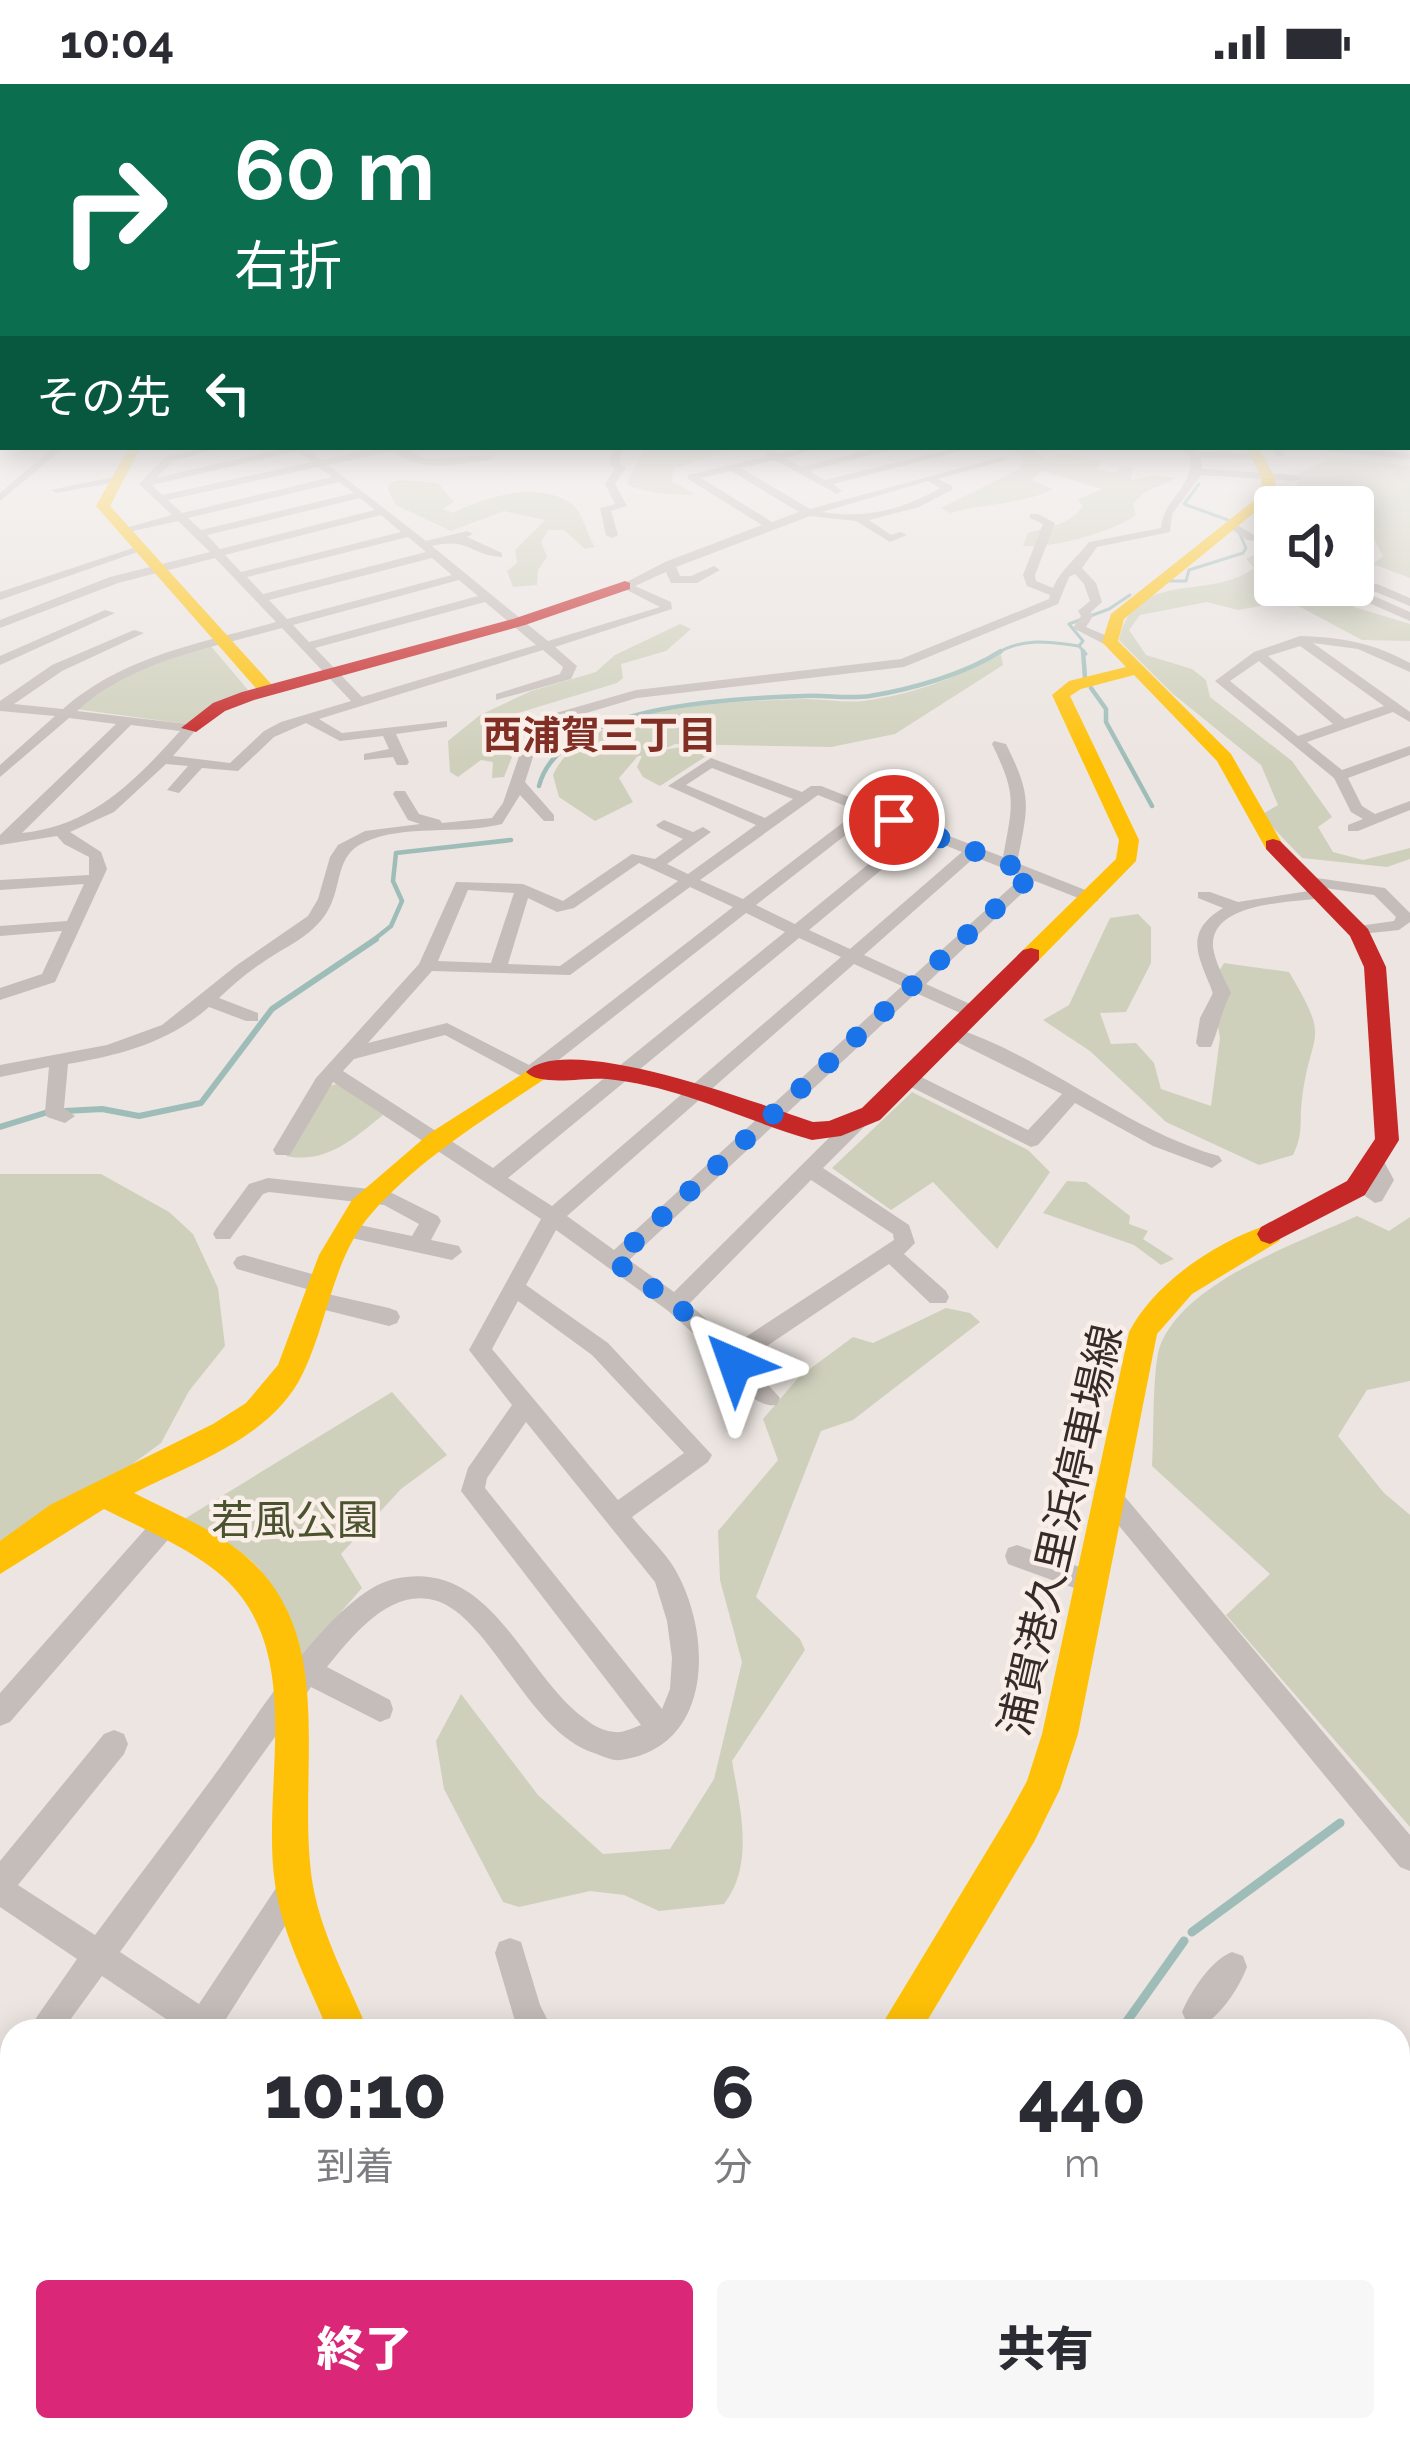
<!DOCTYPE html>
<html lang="ja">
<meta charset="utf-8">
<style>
:root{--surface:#fff;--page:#f7f7f7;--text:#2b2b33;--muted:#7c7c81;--accent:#db2777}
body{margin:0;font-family:Raleway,"Noto Sans JP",sans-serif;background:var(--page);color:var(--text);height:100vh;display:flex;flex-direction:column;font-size:45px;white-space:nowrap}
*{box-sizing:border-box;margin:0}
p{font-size:39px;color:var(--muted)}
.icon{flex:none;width:66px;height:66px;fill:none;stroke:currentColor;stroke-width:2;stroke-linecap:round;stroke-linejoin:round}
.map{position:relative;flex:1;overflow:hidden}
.side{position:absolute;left:0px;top:1935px;width:1410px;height:423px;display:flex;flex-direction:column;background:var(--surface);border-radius:36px 36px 0 0;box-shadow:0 6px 30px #0003}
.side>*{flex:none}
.hud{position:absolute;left:0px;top:0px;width:1410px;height:366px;box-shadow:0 6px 30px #0003;background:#0b6e4f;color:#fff;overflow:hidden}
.fabs{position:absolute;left:1254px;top:402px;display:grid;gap:24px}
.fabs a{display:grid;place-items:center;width:120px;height:120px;border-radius:12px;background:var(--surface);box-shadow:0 6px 30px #0003;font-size:60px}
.pin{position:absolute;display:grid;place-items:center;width:102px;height:102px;color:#fff;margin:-51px;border:6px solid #fff;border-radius:50%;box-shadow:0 3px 12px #0007}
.me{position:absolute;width:132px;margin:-66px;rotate:317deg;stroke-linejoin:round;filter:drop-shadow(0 0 9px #0008)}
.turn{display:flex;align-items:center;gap:42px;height:252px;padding:0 36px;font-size:54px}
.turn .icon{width:156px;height:156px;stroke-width:2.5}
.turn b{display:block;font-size:84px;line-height:102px}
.then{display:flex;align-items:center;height:114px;padding:0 36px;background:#0003;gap:24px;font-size:45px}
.eta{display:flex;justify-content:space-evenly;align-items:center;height:204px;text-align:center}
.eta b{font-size:72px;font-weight:800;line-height:84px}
.button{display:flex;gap:24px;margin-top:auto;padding:24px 36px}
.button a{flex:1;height:138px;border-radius:12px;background:var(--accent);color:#fff;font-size:48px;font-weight:800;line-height:138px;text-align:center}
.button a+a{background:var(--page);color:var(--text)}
.status{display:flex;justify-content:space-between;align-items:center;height:84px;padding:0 60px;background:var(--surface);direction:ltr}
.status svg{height:33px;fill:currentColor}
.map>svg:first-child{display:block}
.green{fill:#cfd0bc}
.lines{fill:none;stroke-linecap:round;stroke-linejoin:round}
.stream-far3{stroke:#9ebdb9;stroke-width:3}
.stream-far2{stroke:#9ebdb9;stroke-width:4.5}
.stream-far1{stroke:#9ebdb9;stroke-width:6}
.stream{stroke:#9ebdb9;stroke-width:9}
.street{fill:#c5bdb9;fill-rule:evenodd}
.fast{fill:#4caf50;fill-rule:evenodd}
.slow{fill:#ffc107;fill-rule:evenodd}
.jam{fill:#c62828;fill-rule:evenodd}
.route{stroke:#1a73e8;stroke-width:21;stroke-dasharray:0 37.8}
.labels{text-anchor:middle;stroke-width:9;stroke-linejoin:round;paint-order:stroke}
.far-neighbourhood-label{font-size:39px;font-weight:bold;fill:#812e25;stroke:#f9efe8}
.park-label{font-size:42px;fill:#4a532d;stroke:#f9efe8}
.street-label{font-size:42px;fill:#362b28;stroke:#f9efe8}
</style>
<div class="status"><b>10:04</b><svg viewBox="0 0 49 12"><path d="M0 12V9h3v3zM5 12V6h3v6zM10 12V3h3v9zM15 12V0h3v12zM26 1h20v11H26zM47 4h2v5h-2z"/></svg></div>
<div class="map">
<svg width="1410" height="2357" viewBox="0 0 1410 2357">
<rect width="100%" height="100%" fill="#ece5e1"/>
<path class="green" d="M645 363H730L731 364 674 385 671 397 695 410C682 413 638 408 626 400Z
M1009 363H1030L1048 375 1063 369 1102 377 1097 385 1116 389 1122 382 1133 384 1131 396 1155 391 1176 394 1142 410 1133 420 1136 431C1110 449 1055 464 1023 462L1028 449C1048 443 1070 441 1083 422L1077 416 1102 405 1042 387 1032 396 1053 405C1017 422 990 418 950 429L941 424 1019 385 1024 376Z
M1333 373 1410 382V494L1373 480 1383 472 1366 440 1353 434V423H1294L1299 389Z
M400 396 438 399 454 418 442 425 453 429C485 413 540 395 573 421 583 430 587 451 595 463L585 465 564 446H548L541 458 547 473 538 486 537 501 513 503 507 487 517 479 515 466 545 436 504 427 451 447 396 421 388 406 390 399Z
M1259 469 1275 480V501H1339L1354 523 1410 540V557L1362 556 1289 517 1238 526 1207 518 1140 531 1129 546 1146 571 1192 585 1206 596 1210 613 1292 677 1332 733 1318 743 1333 768 1363 776 1410 764V775L1387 783 1302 774 1261 731 1278 721 1261 681 1173 610 1119 556C1135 483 1210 518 1254 484L1246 475Z
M680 540 691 545 666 567 621 580 623 594 617 599 501 634 492 652 494 661 512 673 504 693 492 694 493 678 481 676 458 693 450 688 448 657 480 631 531 607 596 588 615 571Z
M210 561 248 606 186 640 76 625 131 588Z
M1000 566 1003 581 895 650 831 663 675 660 662 666 683 663 708 671 660 702 643 693 637 683 642 672H638L619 694 633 718 595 737 559 713 553 691C586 619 735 617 807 615 825 615 844 619 863 617 909 611 963 594 1000 566Z
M1138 830 1151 843V879L1126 928 1100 929 1111 960 1136 959 1154 979 1161 1005 1211 1022 1220 954 1211 901 1224 879 1289 888C1332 960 1311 943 1302 1015 1299 1038 1304 1049 1293 1071L1259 1081 1166 1038 1090 967 1043 936 1069 921 1110 834Z
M338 1000 383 1031C353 1055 327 1080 286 1072L326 1002Z
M912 1008 1028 1066 1050 1088 997 1165 933 1098 891 1126 832 1084Z
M0 1090H101L169 1128 193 1150 218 1204 225 1262 189 1307 161 1359 127 1384 0 1457Z
M1067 1097 1086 1098 1130 1132 1129 1140 1148 1147 1143 1155 1174 1175 1161 1181 1134 1161 1043 1129Z
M1357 1132 1389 1147 1410 1133V1297L1367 1306 1338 1352 1384 1409 1410 1431V1743L1226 1531 1270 1490 1152 1382C1154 1354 1152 1285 1160 1262 1185 1197 1298 1159 1357 1132Z
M946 1224 970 1229 980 1238 853 1336 821 1347 756 1513 800 1555 805 1566 732 1677C740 1724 755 1780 724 1820L659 1827 624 1811 590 1807 519 1823 503 1818 444 1705 436 1657 461 1610 538 1711 603 1770 670 1765 714 1695 742 1578 720 1496 718 1447 778 1376 763 1335 799 1293 853 1253 873 1259Z
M392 1308 447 1371 401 1405 341 1470 362 1504 298 1577C269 1487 270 1477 181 1437Z"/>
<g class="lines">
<path class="stream-far3" d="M1199 400 1184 420 1228 436
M1168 497H1186L1189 486 1243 469 1246 464 1239 448
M1079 562 1086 570
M996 570C1022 553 1049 558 1079 562L1083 557 1069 540 1109 525 1130 511"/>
<path class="stream-far2" d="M1083 567 1085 594
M1091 604 1106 625V638L1152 722
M539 702C560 620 735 614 805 612 826 611 849 615 870 612 913 605 965 590 1001 567
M371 858 391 842 402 817 393 797 396 769 511 756"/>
<path class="stream-far1" d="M65 1027 102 1025 139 1032 201 1019 272 925 376 855
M0 1043 48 1028"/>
<path class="stream" d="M1192 1848 1340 1739
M1120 1947 1184 1857
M1398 2163 1410 2173"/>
<path class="street" d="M54 363H65L0 417V409Z
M206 363H223L173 377 156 394 289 363H304L322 376 381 363H400L426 375 494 371 490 376C456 380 421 389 392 367L328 381 426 457 467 447 473 450 467 453 502 469V473C469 471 470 453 432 462L548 557 660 523 619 502 665 478 762 441 688 395V391L768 372 765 369 770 366 778 369 822 363 786 374 801 383 882 363H900L809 387 825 396 955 364 960 367 833 400 842 407 837 410 775 376 741 384 810 425 1001 373 1006 376 938 395 952 402V406L919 423 869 436 891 451 901 448 907 451 890 458 856 437 810 432 676 483 680 492H691L714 482 720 486 697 499H671L666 488 635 502 671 518 672 525 555 563 577 582 571 595 496 616V610L560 590 563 583 543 566 319 635 342 649 447 637V643L396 650 409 678 407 681H397L393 673 364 676V670L389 665 383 652 340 657 306 639 274 653 238 687 202 684 179 709 167 706 188 682 166 680 114 728 70 748 101 768 107 785 55 898 0 916V904L42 890 62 847 0 852V842L67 837 84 800 0 806V796L89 791V773L64 760 57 752 0 761V751L116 640 69 634 0 693V681L55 632 0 627V617L52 581 134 546 144 549 62 587 14 620 63 625C122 572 202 559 276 538L215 474 118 499 0 544V536L110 493 210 468 178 437 124 449 118 446 172 431 139 400 165 373ZM297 367 312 378 162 411 152 401ZM318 383 332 393 182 429 168 416ZM731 387 799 428 772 438 701 394ZM928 397 940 404C903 426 864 435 822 428ZM339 398 354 409 201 446 188 434ZM360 414 375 426 220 465 207 451ZM381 431 401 448 241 488 225 471ZM408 453 426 468 263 510 247 493ZM432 474 452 491 287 535 269 516ZM459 496 478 512 309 558 293 541ZM485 518 536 561 362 613 315 564ZM282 544 351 617 281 638 264 647 230 679 173 672 195 647V641L77 627C133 576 212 564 282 544ZM131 641 180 647C135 697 92 742 22 749Z
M613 363H623L619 378 626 384 615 400 627 422 611 427 618 451 612 454 606 451 600 424 615 420 605 400 615 385 609 379Z
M1179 363H1191L1197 368 1257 369 1262 372 1257 375 1201 374 1202 385 1296 391 1301 394 1296 397 1201 391 1172 430 1170 448 1097 463 1082 484 1096 499 1102 518 1091 528 1093 532 1086 543 1114 555V561H1106L1073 544 1081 532 1078 527 1090 517 1084 500 1075 490 1069 493 1058 520 904 583 637 614 559 637 540 651 525 698 554 731V737H544L520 711 502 740C458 751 404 740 365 758 334 771 343 803 327 828 312 853 284 863 262 879 246 889 232 902 219 914L258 929V937H246L209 923C168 959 120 971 68 980L64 1024 75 1032 65 1039 47 1033 45 1028 49 983 0 993V981L107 961 162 941 237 881 308 832 318 815 330 773 338 761 365 747 420 740 408 736 393 710 395 707H405L419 730 440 736 442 739 492 734 503 719 527 649 549 631 636 606 901 575 1049 515 1050 511 1027 502 1023 491 1043 440 1030 434V430H1038L1055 439 1035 491 1036 497 1053 504C1060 486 1077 474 1089 458L1161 444C1163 414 1194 405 1190 372Z
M1271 363H1281L1286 371 1277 373Z
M1311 363 1410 369V375L1316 366Z
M113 393 117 398 56 409 51 406Z
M1232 438 1254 451 1275 454V460L1247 456 1228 443V439Z
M136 463 146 465 0 516V508Z
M1353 499 1358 503 1377 500 1410 514V522L1376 508 1367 509 1410 528V537L1351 511 1342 501Z
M105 526 115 529 0 581V572Z
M1300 552C1341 553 1374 559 1410 579V588L1358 565 1313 559 1410 628V638L1393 628 1307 658 1342 686 1410 662V671L1348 694 1362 722 1375 730 1410 717V726L1358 747H1348V741L1363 735 1351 728 1334 694 1215 597 1254 568ZM1300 562 1384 622 1345 635 1268 572ZM1259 577 1333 640 1298 652 1230 597Z
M994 657 1006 660C1033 714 1028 722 1017 779L1098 811V817H1086L1035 797 926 900 981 925V933H969L916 909 629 1176 674 1208 850 1033H864L867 1038 864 1043 823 1084 909 1141 915 1159 904 1170 946 1207 949 1213 946 1219H930L889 1180 746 1276 780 1314 777 1321C756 1325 730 1295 723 1276L667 1226 556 1146 526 1201 608 1259 712 1371 708 1378 632 1433C645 1449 662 1465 673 1482 713 1547 715 1664 620 1676 612 1677 602 1672 594 1669 526 1648 488 1524 429 1515 386 1508 351 1554 327 1583L390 1616 393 1625 390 1634 380 1638 311 1603 120 1868 199 1920 284 1792 294 1787 304 1792 309 1802 304 1812 224 1938 228 1947H184L102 1892 62 1947H27L77 1875 0 1823V1777L104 1650 114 1646 124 1650 128 1660 124 1670 18 1801 95 1851C135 1797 176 1744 216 1689 253 1639 333 1509 394 1495 486 1474 519 1577 575 1627 587 1637 599 1647 615 1648 623 1649 633 1644 641 1641L461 1407 468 1384 512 1321 469 1266 541 1135 333 998 290 1071H276L273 1066 316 994 419 880 456 798 523 800 563 817 632 770 655 775 683 755 659 744 656 741 664 736 693 748 703 743 711 748 667 780 688 790 756 741 668 702 711 674 802 708 811 702H821L1003 773C1013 719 1017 711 992 660ZM712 684 793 715 765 734 686 701ZM818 711 858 727 743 815 700 796ZM870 732 909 747 795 840 756 821ZM922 752 962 768 850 865 809 846ZM975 773 1023 792 912 893 864 871ZM639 779 678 797 560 882 508 880 528 814 557 828 574 824ZM690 803 733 823 529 981 447 939 368 959 432 887 570 891ZM468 806 514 809 491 879 438 877ZM746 829 785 848 493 1084 343 987 354 975 445 951 523 993H537ZM799 854 841 873 552 1122 508 1094ZM854 880 902 902 614 1166 567 1132ZM811 1096 893 1150 894 1156 735 1260 689 1220ZM518 1217 592 1271 684 1369 618 1416 492 1265ZM526 1338 655 1498 667 1537 672 1574 670 1605 662 1625 485 1404 487 1394Z
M1310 793 1385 804 1410 829V838L1399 846 1352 851V843L1394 837 1396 833 1374 811 1304 801V795Z
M1322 805 1330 810 1328 813C1297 819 1210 816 1213 863 1215 879 1225 895 1231 909 1221 927 1219 945 1211 963H1199L1196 959 1200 934 1213 909C1199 873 1182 849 1223 824L1198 814V808H1210L1238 818Z
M955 944C1049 975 1124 1045 1219 1072L1222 1077 1212 1084 1153 1062 1075 1019 1038 1061 1031 1063 903 999 901 995 903 991H917L1028 1046 1062 1010 949 954 946 950 949 946Z
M1374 1070 1381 1072 1394 1096 1382 1117 1375 1119 1365 1112 1374 1096 1364 1077Z
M268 1094 388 1107 438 1132 441 1137 431 1156 459 1162 462 1168 452 1176 338 1151 335 1146 345 1138 412 1152 419 1140 384 1121 269 1108 263 1110 230 1155H216L213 1150 216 1145 249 1100Z
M244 1171 330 1195 333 1201 323 1209 389 1224 397 1227 400 1233 397 1239 389 1242 309 1222 306 1216 309 1210 317 1208 237 1185 233 1179 237 1173Z
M1106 1397 1115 1401 1410 1751V1787L1400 1783 1097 1415 1094 1408 1097 1401Z
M164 1431 173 1434 176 1442 173 1450 10 1638 0 1642V1609L155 1434Z
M1017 1461 1097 1489 1101 1497 1097 1505 1088 1509 1008 1480 1005 1472 1008 1464Z
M510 1854 521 1858 540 1921 553 1947H520L515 1937 495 1869 499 1858Z
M1232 1868 1243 1872 1247 1883C1239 1904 1219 1935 1198 1944L1187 1939 1182 1928C1191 1907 1211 1876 1232 1868Z
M12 1973V2015L0 2021V1979Z
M12 2207V2256L0 2261V2212Z
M104 2346H143L139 2357H100Z
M299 2346H337L333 2357H295Z
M358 2346H394L396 2357H360Z"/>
<path class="fast" d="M501 2346H551L556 2357H506Z"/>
<path class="slow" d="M1407 351H1410V359H1407Z
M129 363H141L110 422 273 602V610H261L96 422Z
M1246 363H1258L1275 393 1276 411 1124 535 1118 557 1231 670 1283 761 1280 765H1266L1217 677 1134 591 1081 605 1070 612 1139 756 1136 777 1039 876H1023V866L1116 775 1119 756 1052 611 1069 597 1126 583 1102 558 1111 530 1262 410 1261 393Z
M538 980 550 988 546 994C487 1034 420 1074 372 1129 333 1172 328 1238 303 1289 273 1353 193 1379 134 1409 169 1427 207 1442 238 1466 344 1547 294 1690 313 1802 322 1852 349 1900 368 1947H328C309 1900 282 1851 275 1800 260 1698 310 1562 216 1487 183 1461 141 1444 104 1425L0 1490V1457L50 1421 213 1340 246 1319 278 1281 319 1171 352 1116 430 1049Z
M1270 1140 1279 1143 1283 1150 1279 1157 1192 1210 1157 1250 1078 1650 1060 1705 1034 1758 921 1947H878L1008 1732 1027 1697 1042 1650 1129 1248C1155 1198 1217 1157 1270 1140Z"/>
<path class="jam" d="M625 497 630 499V505L525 541 254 616 225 627 196 648 181 644 213 619 242 608 513 535Z
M1273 755 1280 757 1368 845 1386 883 1399 1056 1365 1111 1270 1160 1261 1157 1257 1150 1261 1143 1347 1097 1375 1055 1364 883 1350 852 1266 765V757Z
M1031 864 1039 866V876L880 1036 841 1052 812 1056C743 1036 679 1002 607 995 584 993 541 1003 526 988 566 946 762 1021 813 1038L829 1037 862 1024 1023 866Z
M904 2346H952L956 2357H908Z"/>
</g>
<linearGradient id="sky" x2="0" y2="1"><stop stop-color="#8ab8d5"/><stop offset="0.51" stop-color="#f6f3f2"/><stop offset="1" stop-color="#f6f3f2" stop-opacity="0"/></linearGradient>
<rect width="1410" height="676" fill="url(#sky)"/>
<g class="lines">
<path class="route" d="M735 1280 734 1272 675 1220 614 1177 1033 790 894 736"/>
</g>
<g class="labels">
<g class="far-neighbourhood-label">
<text x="600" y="665">西浦賀三丁目</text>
</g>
<g class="park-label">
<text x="295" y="1451">若風公園</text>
</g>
<g class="street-label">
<text transform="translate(1060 1446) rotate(-77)" y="15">浦賀港久里浜停車場線</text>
</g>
</g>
</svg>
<div class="fabs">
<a><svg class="icon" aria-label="sound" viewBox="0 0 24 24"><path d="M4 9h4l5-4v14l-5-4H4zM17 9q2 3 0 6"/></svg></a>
</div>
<div class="pin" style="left:894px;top:736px;background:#d93025"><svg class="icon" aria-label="arrive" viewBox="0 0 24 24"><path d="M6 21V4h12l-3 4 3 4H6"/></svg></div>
<svg class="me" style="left:735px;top:1280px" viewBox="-20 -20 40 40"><path d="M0-17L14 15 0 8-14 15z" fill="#1a73e8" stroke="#fff" stroke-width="4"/></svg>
<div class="hud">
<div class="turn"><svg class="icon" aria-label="right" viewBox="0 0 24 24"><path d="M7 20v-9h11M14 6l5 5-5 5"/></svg><div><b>60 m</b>右折</div></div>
<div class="then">その先<svg class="icon" aria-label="left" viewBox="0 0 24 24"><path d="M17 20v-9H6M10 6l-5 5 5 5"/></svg></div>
</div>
<section class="side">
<div class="eta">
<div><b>10:10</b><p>到着</p></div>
<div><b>6</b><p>分</p></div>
<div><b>440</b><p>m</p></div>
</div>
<div class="button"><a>終了</a><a>共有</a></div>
</section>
</div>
